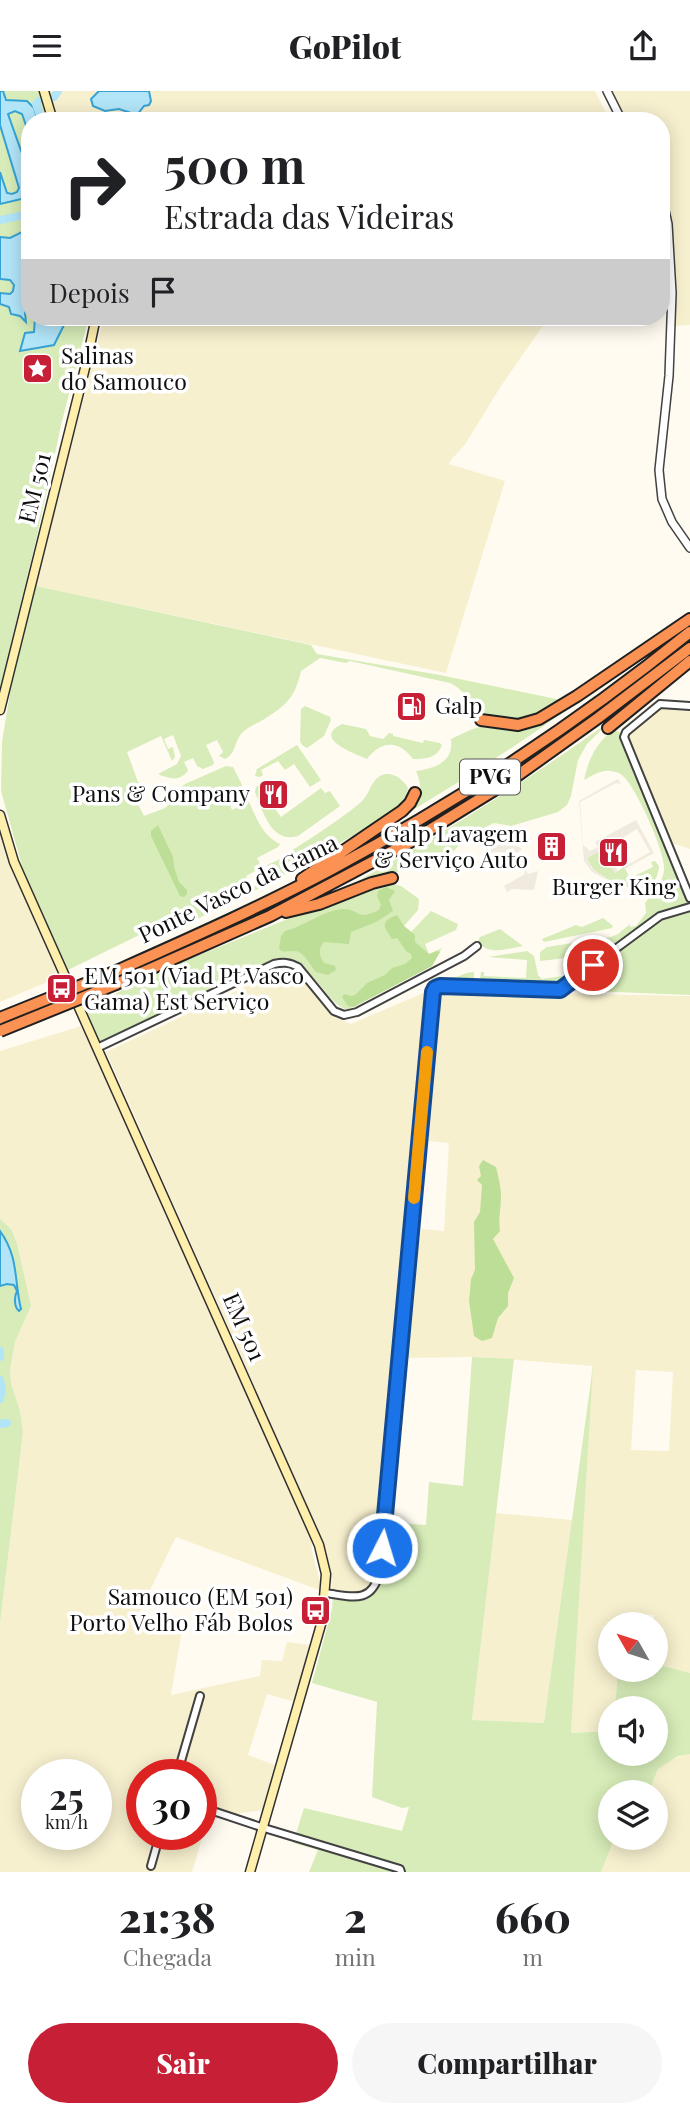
<!DOCTYPE html>
<html lang="pt">
<meta charset="utf-8">
<style>
:root{--surface:#fff;--page:#f6f6f6;--text:#202124;--muted:#757577;--accent:#c71f35}
body{margin:0;font-family:"Playfair Display",serif;background:var(--page);color:var(--text);height:100vh;display:flex;flex-direction:column;font-size:26px;white-space:nowrap}
*{box-sizing:border-box;margin:0}
p{font-size:23px;color:var(--muted)}
.icon{flex:none;width:38px;height:38px;fill:none;stroke:currentColor;stroke-width:2;stroke-linecap:round;stroke-linejoin:round}
.map{position:relative;height:1781px;overflow:hidden}
.drawer{display:flex;flex-direction:column;background:var(--surface);flex:1}
.drawer>*{flex:none}
.banner{position:absolute;left:21px;top:21px;width:649px;height:214px;border-radius:28px;box-shadow:0 4px 18px #0003;background:#fff;color:var(--text);overflow:hidden}
.needle{width:46px;rotate:309deg}
.controls{position:absolute;left:598px;top:1521px;display:grid;gap:14px}
.controls a{display:grid;place-items:center;width:70px;height:70px;border-radius:50%;background:var(--surface);box-shadow:0 4px 18px #0003;font-size:35px}
.speed{position:absolute;left:21px;top:1668px;display:flex;gap:14px;font-size:35px;font-weight:700;text-align:center}
.speed>*{display:grid;place-content:center;width:91px;height:91px;border-radius:50%;background:var(--surface);box-shadow:0 4px 18px #0003;line-height:1}
.speed small{font-size:18px;font-weight:400}
.speed .limit{border:10px solid #d22;background:#fff;color:#111}
.pin{position:absolute;display:grid;place-items:center;width:60px;height:60px;color:#fff;margin:-30px;border:4px solid #fff;border-radius:50%;box-shadow:0 2px 7px #0007}
.me{position:absolute;width:77px;margin:-38px;rotate:5deg;stroke-linejoin:round;filter:drop-shadow(0 0 5px #0008)}
.turn{display:flex;align-items:center;gap:24px;height:147px;padding:0 28px;font-size:32px}
.turn .icon{width:91px;height:91px;stroke-width:2.5}
.turn b{display:block;font-size:49px;line-height:60px}
.then{display:flex;align-items:center;height:66px;padding:0 28px;background:#0003;gap:14px;font-size:26px}
.eta{display:flex;justify-content:space-evenly;align-items:center;height:119px;text-align:center}
.eta b{font-size:42px;font-weight:800;line-height:49px}
.button{display:flex;gap:14px;margin-top:auto;padding:14px 28px}
.button a{flex:1;height:80px;border-radius:42px;background:var(--accent);color:#fff;font-size:28px;font-weight:800;line-height:80px;text-align:center}
.button a+a{background:var(--page);color:var(--text)}
header{display:flex;justify-content:space-between;align-items:center;height:91px;padding:0 28px;background:var(--surface);font-size:32px;font-weight:800}
.map>svg:first-child{display:block}
.farmland{fill:#f7f0cf;fill-rule:evenodd}
.green{fill:#d7ecb8}
.forest{fill:#bdde96}
.plaza{fill:#f0eadf}
.water{fill:#b3e5f9;stroke:#36a3d4;stroke-width:2}
.lines{fill:none;stroke-linecap:round;stroke-linejoin:round}
.canal{stroke:#b3e5f9;stroke-width:8}
.minor-casing{stroke:#424242;stroke-width:10}
.tertiary-casing{stroke:#424242;stroke-width:10}
.secondary-casing{stroke:#313131;stroke-width:11}
.motorway-casing{stroke:#202020;stroke-width:14}
.minor{stroke:#fff;stroke-width:6}
.tertiary{stroke:#fff;stroke-width:7}
.secondary{stroke:#ffefac;stroke-width:8}
.motorway{stroke:#fb9153;stroke-width:10}
.motorway-bridge-casing{stroke:#202020;stroke-width:14;stroke-linecap:butt}
.motorway-bridge{stroke:#fb9153;stroke-width:10}
.route-casing{stroke:#114b97;stroke-width:18}
.route{stroke:#1a73e8;stroke-width:12}
.slow{stroke:#f59e0b;stroke-width:12}
.labels{text-anchor:middle;stroke-width:7;stroke-linejoin:round;paint-order:stroke}
.shield{fill:#fff;stroke:#575757;stroke-width:2}
.shield-label{font-size:21px;font-weight:bold;fill:#0f0f0f}
.poi-label{font-size:23px;fill:#0f0f0f;stroke:#fff;text-anchor:start}
.street-label{font-size:23px;fill:#0f0f0f;stroke:#fff}
</style>
<header><svg class="icon" aria-label="menu" viewBox="0 0 24 24"><path d="M4 6h16M4 12h16M4 18h16"/></svg>GoPilot<svg class="icon" aria-label="share" viewBox="0 0 24 24"><path d="M12 15V3M7 8l5-5 5 5M5 13v7h14v-7"/></svg></header>
<div class="map">
<svg width="690" height="1781" viewBox="0 0 690 1781">
<rect width="100%" height="100%" fill="#fffbf1"/>
<path class="farmland" d="M49 0H595L610 30H59L52 11 54 8Z
M610 0H690V234L674 235 675 202 672 134 668 111 662 99V30H625Z
M104 226H549L501 295 466 352 451 369 449 373 505 390 446 582 36 495Z
M661 615 690 617V758L669 751 627 647 628 643Z
M0 735 10 768 59 886 0 911Z
M281 879H291L303 889 334 926 351 933 435 897 402 1252 421 1138 444 1140 449 1052 428 1050 437 903 441 900 690 905V1582L656 1573V1533H653L654 1524 622 1522 621 1533H611V1578L618 1579 615 1617H611V1640L571 1642 592 1275 479 1266 400 1267 379 1483 369 1503H333L327 1463 298 1393 106 961ZM636 1279 673 1281 669 1360 631 1359Z
M81 935 311 1443 312 1461 321 1494 319 1499 176 1446 138 1524 183 1533 171 1604 260 1585 262 1569 282 1570 287 1551 311 1554 295 1611 267 1603 248 1664 275 1674 263 1719 208 1727 192 1781H0V1533L23 1341 20 1320 11 1292 10 1279 15 1251 31 1215 11 1138 0 1128V960ZM37 1684H96V1743H37ZM142 1684H201V1743H142Z
M496 1422 572 1429 544 1632 472 1629Z
M687 1662 690 1663V1781H601L613 1751 617 1747 656 1746V1701H649L658 1678 671 1669Z"/>
<path class="green" d="M0 0H44L52 30H30V226H89L62 330 36 449 0 597Z
M36 495 311 554 317 563 440 584 561 609C536 624 504 640 478 618 468 609 463 598 450 592L350 570 346 572 320 567 301 580C295 608 284 616 261 630 255 633 247 637 242 642 234 651 236 663 225 668L219 665 223 661 217 649 206 654 214 671 213 674 203 678 197 675 193 667 184 671 188 679C181 691 169 688 158 683L177 673 181 665 173 644 164 648 168 658 173 656 175 666 172 670 161 645 127 661 138 691 144 693 138 713 144 725 165 717 171 711 179 697 185 693 226 675 233 676 242 694 238 705 229 710 232 719 249 711C257 728 262 744 280 753L278 756 257 767 262 776 246 785 253 796 273 786 267 774 278 769C305 750 335 733 360 712 369 705 370 691 380 685 391 679 403 688 408 697 406 710 397 717 387 725L272 791 193 830 188 820 68 879 24 782 1 700 2 651 11 596Z
M305 615 330 626 331 629 324 645 307 657 302 654 300 650 301 618Z
M569 615 568 618C513 657 456 694 397 728 415 713 427 705 416 680 436 677 454 671 451 648L470 639 479 636 517 640 528 636Z
M609 631 587 653 578 669 571 705 567 714 558 721 511 735 494 732 467 745 452 762 434 769 344 798C436 747 524 692 609 631Z
M342 633 366 638 370 645 383 648 389 642 393 643V645L423 652 424 649 440 652 442 654C437 667 426 668 413 668 400 650 382 648 367 668 356 663 311 648 342 633Z
M614 638 620 642 688 810V814L660 822 558 895 436 891 431 888C443 883 445 888 456 886 463 884 466 881 474 881V887L480 888 481 881H484V885L526 887 527 869 488 866 527 860 534 865 538 884 542 888 569 884 587 872 586 861H582L581 856 572 858 573 862 565 863 566 867 540 870V861L547 856 611 846 618 843 630 833V836L636 835 646 822 645 812C653 802 662 792 664 780 667 764 636 697 624 686 622 683 617 681 615 681 603 677 594 684 584 689 589 667 596 652 614 638Z
M297 654 321 689 310 696 294 673 285 679 278 670 261 679 263 684 260 686 255 685 257 678Z
M260 693 261 696 272 709 270 711 281 726 321 697 325 702 330 700 340 715 298 745C271 753 263 720 255 701L256 696Z
M601 759 615 782 624 776 630 787 653 776 651 771 655 770 659 775C655 811 628 796 606 788V786C596 782 591 777 587 767Z
M385 792 401 795 419 808 418 819 404 835 411 841 431 820 458 833 456 839 425 853 429 863 442 857 432 875 347 919C332 913 325 899 314 887 305 878 294 875 282 871L97 957 81 921 153 883 295 825Z
M690 819V904L566 899 565 896 661 827Z
M603 827 613 835 612 837 544 851 542 848 576 834 582 836Z
M500 838 523 855C507 858 487 865 478 850L480 846Z
M0 1128 11 1138 17 1153 31 1215 15 1251 10 1279 11 1292 20 1320 23 1341 0 1533Z
M472 1266 514 1268 472 1629 544 1632 593 1275 571 1642 611 1640V1662H656V1617H615L618 1579 656 1578V1573L690 1582V1663L678 1665 658 1678 649 1701H611V1746L617 1747 613 1751 601 1781H309L318 1759 293 1752 304 1717 402 1740 409 1716 402 1717 372 1706 377 1611 312 1592 332 1518 333 1503 363 1506 377 1493 384 1431 426 1434 429 1391 463 1395Z"/>
<path class="forest" d="M158 734 173 766 174 776 179 791 187 799V803L184 806 180 805 151 745V740Z
M386 796 395 800 389 809 393 820 376 831 351 841 349 853 324 851C318 858 319 864 324 872L335 875 336 879 328 884 316 881C310 874 304 860 294 860 289 860 285 861 281 860L279 857 281 845 285 840C305 835 322 820 342 818 360 817 355 831 379 819L381 814 377 805 378 800Z
M397 824 404 835 415 844V851L429 863 437 860 440 861 432 875 363 911 354 916 348 915 342 906 344 903 351 905 355 904 367 892 385 884 392 877 405 873 412 867 411 863 406 860 397 847 392 848C383 834 380 831 397 824Z
M483 1069 496 1076C498 1085 501 1095 501 1105 501 1117 498 1128 500 1140L493 1148 514 1187 508 1202V1215L498 1227 492 1247 482 1250 474 1245 469 1210 471 1188 475 1179 474 1131 480 1121 482 1094 477 1089 481 1085 479 1075Z"/>
<path class="plaza" d="M618 688 627 704 621 693 616 692 580 711 583 754 590 760 598 756 595 751 636 729 654 762 625 778 624 776 650 761 637 738 605 757 618 780 615 782 601 759 587 767 591 776 599 783 606 786V788L592 781 584 770 579 710Z
M503 748 521 757 522 758 517 762 528 783 538 780 534 799 512 798 507 801 504 795 525 783 515 762 493 773 490 767 491 755 498 749Z"/>
<path class="water" d="M0 0H3L6 9 27 10 34 17 38 30H30V46L22 23 15 20 8 23 30 85V106L0 113V81L7 102 12 103 17 101 19 97 0 34Z
M99 0H149L151 10 149 14 144 15 137 24 119 18 105 20 93 15 91 8Z
M30 137V146L23 152 29 206 25 222 26 231 20 225 11 223 9 216 0 213V202L10 203 13 200 14 194 10 189 0 188V146L10 147Z
M35 226H68L54 254 20 260 25 242 34 241Z
M0 1140C19 1166 14 1190 21 1218L19 1220C14 1216 14 1206 17 1200L14 1194 7 1193 0 1195Z"/>
<g class="lines">
<path class="canal" d="M54 6 58 0
M39 10 36 13 42 30
M0 129 30 123
M0 1266V1260
M0 1289 2 1299 0 1308
M0 1333 7 1332"/>
<defs>
<path id="minor" d="M690 615 660 613 626 641 624 646 690 807
M97 957 274 873C283 871 289 871 298 876L334 920 344 924 357 921 464 865 477 855
M325 1502C350 1505 371 1514 379 1483L433 901 435 897 440 895 560 899 660 825 690 816
M177 1684 200 1605
M201 1716 264 1737 400 1778 401 1781
M151 1775 160 1743"/>
<path id="tertiary" d="M607 0 622 30
M662 106 668 133 672 202 669 285 659 379 662 408 672 431 690 457"/>
<path id="secondary" d="M44 0 53 30
M0 619 87 269 96 226
M0 724 14 771 319 1454 326 1483 322 1530 250 1781"/>
<path id="motorway" d="M481 629 518 634 539 628 577 605 690 528
M608 637 690 570
M302 788 402 720 410 712 415 702
M286 821 319 813 372 792 392 787
M112 882C186 849 261 816 332 778 459 710 579 631 690 541
M116 893 270 825 410 751 514 687 598 627 690 557"/>
</defs>
<use href="#minor" class="minor-casing"/>
<use href="#tertiary" class="tertiary-casing"/>
<use href="#secondary" class="secondary-casing"/>
<use href="#motorway" class="motorway-casing"/>
<use href="#minor" class="minor"/>
<use href="#tertiary" class="tertiary"/>
<use href="#secondary" class="secondary"/>
<use href="#motorway" class="motorway"/>
<defs>
<path id="motorway-bridge" d="M0 927 112 882
M0 940 116 893"/>
</defs>
<use href="#motorway-bridge" class="motorway-bridge-casing"/>
<use href="#motorway-bridge" class="motorway-bridge"/>
</g>
<g class="lines">
<defs>
<path id="route" d="M382 1457 433 901 435 897 440 895 560 899 593 874"/>
</defs>
<use href="#route" class="route-casing"/>
<use href="#route" class="route"/>
<path class="slow" d="M414 1107 427 961"/>
</g>
<defs>
<symbol id="sight-square" viewBox="-11 -11 22 22"><rect x="-9" y="-9" width="18" height="18" rx="4" fill="#c71f35" stroke="#fff"/><path d="M0-6L1.8-2.2L6-1.7L2.9 1.2L3.7 5.4L0 3.3L-3.7 5.4L-2.9 1.2L-6-1.7L-1.8-2.2Z" fill="#fff"/></symbol>
<symbol id="fuel-square" viewBox="-11 -11 22 22"><rect x="-9" y="-9" width="18" height="18" rx="4" fill="#c71f35" stroke="#fff"/><path d="M-5.5-6h7V0h2V4h1.3V-2.5L3-4.5l.8-.8L6-3V5H2.5V1h-1V6h-7ZM-4.2-4.7v3.2H.2V-4.7Z" fill="#fff"/></symbol>
<symbol id="restaurant-square" viewBox="-11 -11 22 22"><rect x="-9" y="-9" width="18" height="18" rx="4" fill="#c71f35" stroke="#fff"/><path d="M-5-6h1v4h1v-4h1v4h1v-4h1v5L-1.5 .5V6h-2V.5L-5-1ZM5-6V6H3V1.5H1.5Q1.5-4 5-6Z" fill="#fff"/></symbol>
<symbol id="building-square" viewBox="-11 -11 22 22"><rect x="-9" y="-9" width="18" height="18" rx="4" fill="#c71f35" stroke="#fff"/><path d="M-4-6H4V6H1V3H-1V6H-4ZM-2.5-4.3h1.7v1.8h-1.7ZM.8-4.3h1.7v1.8H.8ZM-2.5-1h1.7V.8h-1.7ZM.8-1h1.7V.8H.8Z" fill="#fff"/></symbol>
<symbol id="bus-square" viewBox="-11 -11 22 22"><rect x="-9" y="-9" width="18" height="18" rx="4" fill="#c71f35" stroke="#fff"/><path d="M-5-6H5V4H4V6H2V4H-2V6H-4V4H-5ZM-3.5-4V0h7V-4ZM-3.5 1.2v1.5H-2V1.2ZM2 1.2v1.5H3.5V1.2Z" fill="#fff"/></symbol>
</defs>
<g fill-rule="evenodd">
<use href="#sight-square" x="20" y="260" width="35" height="35"/>
<use href="#fuel-square" x="394" y="598" width="35" height="35"/>
<use href="#restaurant-square" x="256" y="686" width="35" height="35"/>
<use href="#building-square" x="534" y="738" width="35" height="35"/>
<use href="#restaurant-square" x="596" y="744" width="35" height="35"/>
<use href="#bus-square" x="44" y="880" width="35" height="35"/>
<use href="#bus-square" x="298" y="1502" width="35" height="35"/>
</g>
<g class="labels">
<rect class="shield" x="460" y="668.5" width="60" height="35" rx="5"/>
<g class="shield-label">
<text x="490" y="693">PVG</text>
</g>
<g class="poi-label">
<text x="61" y="273">Salinas<tspan x="61" dy="26">do Samouco</tspan></text>
<text x="435" y="623">Galp</text>
<text x="250" y="711" text-anchor="end">Pans &amp; Company</text>
<text x="528" y="751" text-anchor="end">Galp Lavagem<tspan x="528" dy="26">&amp; Serviço Auto</tspan></text>
<text x="614" y="804" text-anchor="middle">Burger King</text>
<text x="84" y="893">EM 501 (Viad Pt Vasco<tspan x="84" dy="26">Gama) Est Serviço</tspan></text>
<text x="293" y="1514" text-anchor="end">Samouco (EM 501)<tspan x="293" dy="26">Porto Velho Fáb Bolos</tspan></text>
</g>
<g class="street-label">
<text transform="translate(35 397) rotate(-76)" y="8">EM 501</text>
<text transform="translate(238 798) rotate(-26)" y="8">Ponte Vasco da Gama</text>
<text transform="translate(244 1236) rotate(66)" y="8">EM 501</text>
</g>
</g>
</svg>
<div class="controls">
<a><svg class="needle" viewBox="-14 -14 28 28"><path d="M0-13l5 13h-10z" fill="#e53935"/><path d="M0 13l5-13h-10z" fill="#757577"/></svg></a>
<a><svg class="icon" aria-label="sound" viewBox="0 0 24 24"><path d="M4 9h4l5-4v14l-5-4H4zM17 9q2 3 0 6"/></svg></a>
<a><svg class="icon" aria-label="layers" viewBox="0 0 24 24"><path d="M12 4l9 5-9 5-9-5zM3 14l9 5 9-5"/></svg></a>
</div>
<div class="speed"><div>25<small>km/h</small></div><div class="limit">30</div></div>
<div class="pin" style="left:593px;top:874px;background:#d93025"><svg class="icon" aria-label="arrive" viewBox="0 0 24 24"><path d="M6 21V4h12l-3 4 3 4H6"/></svg></div>
<svg class="me" style="left:382px;top:1457px" viewBox="-20 -20 40 40"><circle r="17" fill="#1a73e8" stroke="#fff" stroke-width="3"/><path d="M0-11L8 9 0 5-8 9z" fill="#fff"/></svg>
<div class="banner">
<div class="turn"><svg class="icon" aria-label="right" viewBox="0 0 24 24"><path d="M7 20v-9h11M14 6l5 5-5 5"/></svg><div><b>500 m</b>Estrada das Videiras</div></div>
<div class="then">Depois<svg class="icon" aria-label="arrive" viewBox="0 0 24 24"><path d="M6 21V4h12l-3 4 3 4H6"/></svg></div>
</div>
</div>
<section class="drawer">
<div class="eta">
<div><b>21:38</b><p>Chegada</p></div>
<div><b>2</b><p>min</p></div>
<div><b>660</b><p>m</p></div>
</div>
<div class="button"><a>Sair</a><a>Compartilhar</a></div>
</section>
